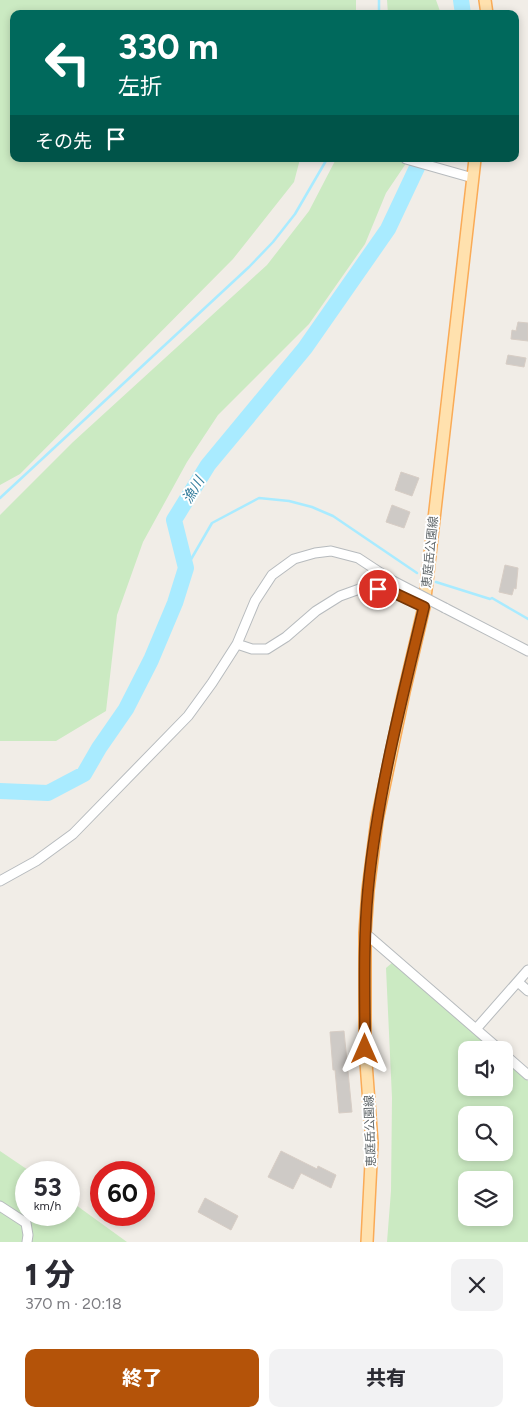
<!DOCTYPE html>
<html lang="ja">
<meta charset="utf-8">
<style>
:root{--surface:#fff;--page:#f2f2f3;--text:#2b2b33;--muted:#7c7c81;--accent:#b45309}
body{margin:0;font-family:Figtree,"Noto Sans JP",sans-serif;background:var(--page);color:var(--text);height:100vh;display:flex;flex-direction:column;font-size:19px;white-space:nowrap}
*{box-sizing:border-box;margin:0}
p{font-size:16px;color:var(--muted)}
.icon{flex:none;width:28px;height:28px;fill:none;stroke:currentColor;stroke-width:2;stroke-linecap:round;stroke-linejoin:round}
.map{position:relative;height:1242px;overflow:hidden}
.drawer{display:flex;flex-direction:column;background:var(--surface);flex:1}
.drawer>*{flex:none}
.top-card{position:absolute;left:10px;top:10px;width:509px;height:152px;border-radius:10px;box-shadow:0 2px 8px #0003;background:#00695c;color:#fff;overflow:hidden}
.tools{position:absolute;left:458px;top:1041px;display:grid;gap:10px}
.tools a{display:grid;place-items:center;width:55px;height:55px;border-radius:10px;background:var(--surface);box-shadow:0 2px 8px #0003;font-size:25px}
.speed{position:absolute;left:15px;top:1161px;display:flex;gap:10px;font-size:25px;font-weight:700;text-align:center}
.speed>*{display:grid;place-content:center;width:65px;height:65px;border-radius:50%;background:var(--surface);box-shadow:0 2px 8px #0003;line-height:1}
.speed small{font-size:12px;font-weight:400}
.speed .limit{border:8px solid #d22;background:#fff;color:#111}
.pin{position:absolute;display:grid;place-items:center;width:42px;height:42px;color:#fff;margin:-21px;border:2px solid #fff;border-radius:50%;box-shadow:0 1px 5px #0007}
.me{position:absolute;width:55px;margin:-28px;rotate:0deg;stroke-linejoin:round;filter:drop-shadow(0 0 4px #0008)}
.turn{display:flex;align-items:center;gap:18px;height:105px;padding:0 25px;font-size:22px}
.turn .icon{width:65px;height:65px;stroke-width:2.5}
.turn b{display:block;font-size:35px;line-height:42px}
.then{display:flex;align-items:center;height:48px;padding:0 25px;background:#0003;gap:10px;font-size:19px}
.round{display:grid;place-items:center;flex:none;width:52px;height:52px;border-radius:10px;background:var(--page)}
.overview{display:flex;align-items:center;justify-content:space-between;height:85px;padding:0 25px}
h1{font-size:30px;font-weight:800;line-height:38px}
.cta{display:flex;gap:10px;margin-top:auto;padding:10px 25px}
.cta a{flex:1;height:58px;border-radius:10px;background:var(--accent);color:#fff;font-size:20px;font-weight:800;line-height:58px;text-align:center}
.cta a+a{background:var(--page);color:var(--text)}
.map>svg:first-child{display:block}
.green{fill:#cbeac2;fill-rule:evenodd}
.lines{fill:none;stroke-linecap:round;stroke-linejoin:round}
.stream{stroke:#a9ebff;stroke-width:2.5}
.river{stroke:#a9ebff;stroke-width:16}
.building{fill:#cecac6;stroke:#d7cdc5}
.minor-casing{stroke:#b7bbbe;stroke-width:11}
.major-casing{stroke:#faab57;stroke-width:14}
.minor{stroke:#fff;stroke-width:9}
.major{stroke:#ffe1ae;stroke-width:11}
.minor-bridge-casing{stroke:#b7bbbe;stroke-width:11;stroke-linecap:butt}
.minor-bridge{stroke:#fff;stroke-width:9}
.route-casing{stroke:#753606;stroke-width:12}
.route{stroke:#b45309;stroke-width:9}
.labels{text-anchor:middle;stroke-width:4;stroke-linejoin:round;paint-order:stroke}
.street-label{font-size:12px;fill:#5e6568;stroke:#fff}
.water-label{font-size:14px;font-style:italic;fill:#367e9d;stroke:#fff}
</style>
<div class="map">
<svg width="528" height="1242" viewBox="0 0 528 1242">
<rect width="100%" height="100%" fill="#f1ede7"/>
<path class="green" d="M0 0H356V14H14V159H300L294 182 233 259 20 474 0 485Z
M387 0H436L441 14H388Z
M336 159H409L386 193 365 244 309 324 218 415 187 462 143 542 117 615 106 711 56 741H0V515L73 442 267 265 309 211Z
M393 962 493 1050H466V1088H504V1060L528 1081V1242H387L391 1191 392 1098 386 968ZM466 1115H504V1152H466ZM466 1180H504V1218H466Z
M0 1151 31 1172H26V1215H69V1200L127 1242H0Z"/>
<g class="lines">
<path class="stream" d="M379 0V14
M0 498 249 267 273 242 295 214 327 159
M186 568 212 523 259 498 289 501 312 507 333 516 417 573
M436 582 490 599 492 598 528 619"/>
<path class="river" d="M461 0 463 14
M0 791 48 793 84 774 99 748 126 709 151 660 175 603 186 568 174 520 208 465 305 348 388 229 421 159"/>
</g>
<path class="building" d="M518 322 528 323V341L511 339 512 330 516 331Z
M508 355 526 358 524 367 506 364Z
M401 472 419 478 412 496 395 490Z
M392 505 410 512 404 528 386 522Z
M505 565 518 568 516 589 514 588 512 595 499 592Z
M344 1031 352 1112 339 1113 335 1070H333L330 1032Z
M281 1151 317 1169 318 1166 336 1175 331 1188 301 1173 293 1189 268 1177Z
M205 1198 238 1216 231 1230 198 1212Z"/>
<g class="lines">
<defs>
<path id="minor" d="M406 159 473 178
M445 608 528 651
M237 644 252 649H267L286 637 316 611 340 596 365 587 390 591 424 607
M0 881 36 861 73 834 188 716 212 683 237 644 255 601 272 575 294 559 315 553 331 551 358 558 393 581
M365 933 500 1050
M518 982 528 991
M476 1029 528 970
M504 1054 528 1075
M0 1206 26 1223 28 1235 27 1242"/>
<path id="major" d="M485 0 487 14
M367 1242 372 1143 365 1049V933L368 890 377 820 404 692 424 607 475 159"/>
</defs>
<use href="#minor" class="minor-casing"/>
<use href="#major" class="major-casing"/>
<use href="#minor" class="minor"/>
<use href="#major" class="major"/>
<defs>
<path id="minor-bridge" d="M393 581 445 608"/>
</defs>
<use href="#minor-bridge" class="minor-bridge-casing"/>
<use href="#minor-bridge" class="minor-bridge"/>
</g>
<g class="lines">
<defs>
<path id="route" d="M365 1049C365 996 363 943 368 890 377 795 402 699 424 607L390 591 378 589"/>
</defs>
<use href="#route" class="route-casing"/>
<use href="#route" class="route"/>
</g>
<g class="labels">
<g class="street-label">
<text transform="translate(430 552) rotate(-84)" y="4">恵庭岳公園線</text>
<text transform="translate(370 1131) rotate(-92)" y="4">恵庭岳公園線</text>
</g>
<g class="water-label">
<text transform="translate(193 490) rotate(-59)" y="5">漁川</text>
</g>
</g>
</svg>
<div class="tools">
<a><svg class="icon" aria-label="sound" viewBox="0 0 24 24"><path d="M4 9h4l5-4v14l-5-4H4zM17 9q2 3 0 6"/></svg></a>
<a><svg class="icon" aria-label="search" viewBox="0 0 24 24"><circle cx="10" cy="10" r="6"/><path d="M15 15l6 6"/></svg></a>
<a><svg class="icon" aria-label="layers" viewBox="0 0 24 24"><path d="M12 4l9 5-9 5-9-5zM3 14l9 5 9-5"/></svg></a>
</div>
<div class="speed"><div>53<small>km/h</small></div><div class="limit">60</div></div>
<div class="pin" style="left:378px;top:589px;background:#d93025"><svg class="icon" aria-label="arrive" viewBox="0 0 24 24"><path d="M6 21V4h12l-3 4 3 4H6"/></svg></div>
<svg class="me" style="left:365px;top:1049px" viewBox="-20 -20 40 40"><path d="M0-17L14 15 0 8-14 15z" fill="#b45309" stroke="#fff" stroke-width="4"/></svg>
<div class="top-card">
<div class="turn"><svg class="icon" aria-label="left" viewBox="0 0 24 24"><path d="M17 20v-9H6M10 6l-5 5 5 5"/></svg><div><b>330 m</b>左折</div></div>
<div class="then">その先<svg class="icon" aria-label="arrive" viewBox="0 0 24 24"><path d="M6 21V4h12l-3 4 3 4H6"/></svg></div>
</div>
</div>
<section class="drawer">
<div class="overview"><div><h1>1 分</h1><p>370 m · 20:18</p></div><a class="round"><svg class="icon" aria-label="close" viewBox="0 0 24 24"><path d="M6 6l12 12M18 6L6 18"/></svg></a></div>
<div class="cta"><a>終了</a><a>共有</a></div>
</section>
